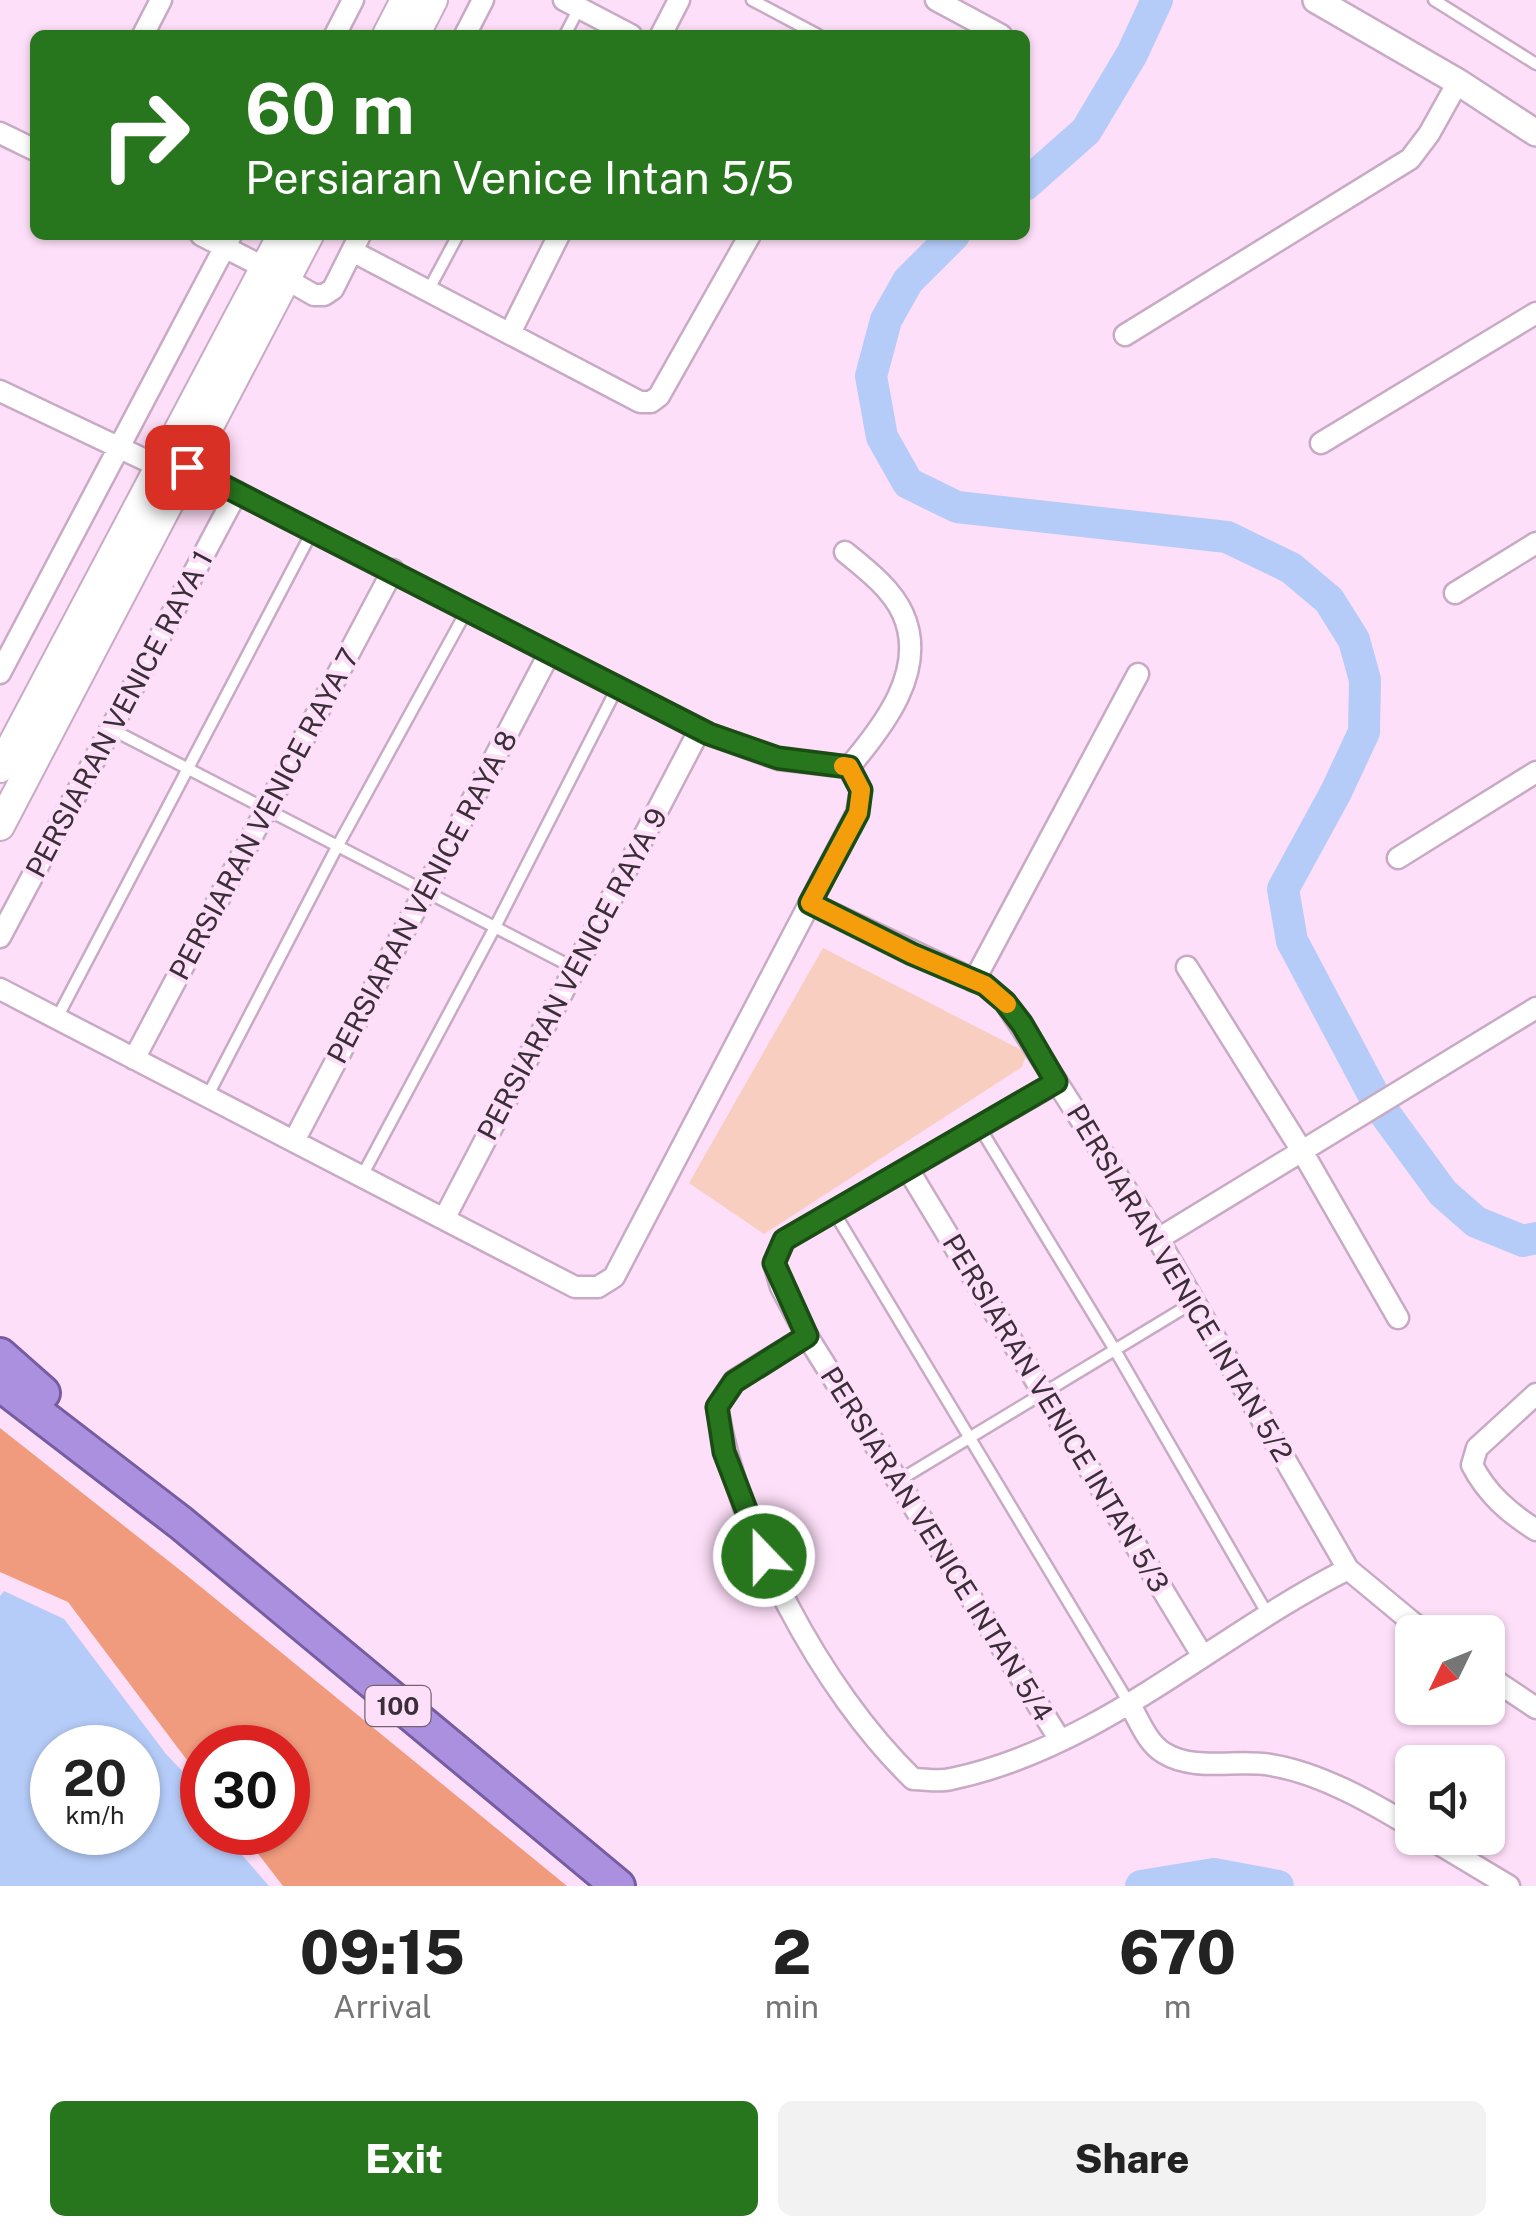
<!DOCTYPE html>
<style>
:root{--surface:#fff;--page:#f2f2f2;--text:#222;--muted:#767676;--accent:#27761e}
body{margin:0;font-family:"Public Sans",sans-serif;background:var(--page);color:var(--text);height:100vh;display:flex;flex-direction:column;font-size:38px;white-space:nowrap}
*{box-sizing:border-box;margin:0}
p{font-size:32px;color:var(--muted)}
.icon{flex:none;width:55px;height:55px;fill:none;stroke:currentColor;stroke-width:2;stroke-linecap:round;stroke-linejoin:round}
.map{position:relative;height:1886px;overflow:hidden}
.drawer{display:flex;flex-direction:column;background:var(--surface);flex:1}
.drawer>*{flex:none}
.hud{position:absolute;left:30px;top:30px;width:1000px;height:210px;border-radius:15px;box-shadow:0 2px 8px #0004;background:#27761e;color:#fff;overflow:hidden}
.needle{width:65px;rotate:227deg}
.buttons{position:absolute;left:1395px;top:1615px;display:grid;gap:20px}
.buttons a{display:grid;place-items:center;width:110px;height:110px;border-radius:15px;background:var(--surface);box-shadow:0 2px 8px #0004;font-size:50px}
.speed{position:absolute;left:30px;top:1725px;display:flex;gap:20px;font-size:50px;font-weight:700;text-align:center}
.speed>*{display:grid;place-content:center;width:130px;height:130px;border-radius:50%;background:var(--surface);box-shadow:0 2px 8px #0004;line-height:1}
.speed small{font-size:25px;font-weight:400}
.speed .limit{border:15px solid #d22;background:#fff;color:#111}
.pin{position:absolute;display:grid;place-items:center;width:85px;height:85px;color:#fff;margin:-42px;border-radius:20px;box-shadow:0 5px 15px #0006}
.me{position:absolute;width:110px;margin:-55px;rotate:338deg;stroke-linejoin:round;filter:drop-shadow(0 0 8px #0008)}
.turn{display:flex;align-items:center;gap:35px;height:210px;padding:0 50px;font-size:45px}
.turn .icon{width:130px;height:130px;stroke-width:2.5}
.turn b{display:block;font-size:70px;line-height:85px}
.eta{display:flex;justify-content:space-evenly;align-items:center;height:170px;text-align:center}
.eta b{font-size:60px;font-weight:800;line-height:70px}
.button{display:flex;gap:20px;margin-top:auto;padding:20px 50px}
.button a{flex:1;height:115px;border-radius:15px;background:var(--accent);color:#fff;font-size:40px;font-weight:800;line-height:115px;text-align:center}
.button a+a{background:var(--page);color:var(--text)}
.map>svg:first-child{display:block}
.green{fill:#f8cec0}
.forest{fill:#f19b7e}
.water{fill:#b5ccf8;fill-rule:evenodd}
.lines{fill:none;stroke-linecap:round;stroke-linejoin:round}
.river{stroke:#b5ccf8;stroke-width:32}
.service-casing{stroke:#c8aac4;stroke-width:15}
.minor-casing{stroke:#c8aac4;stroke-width:25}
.tertiary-casing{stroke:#c8aac4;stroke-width:30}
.secondary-casing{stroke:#c8aac4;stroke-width:32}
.trunk-casing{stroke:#765ca1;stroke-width:38}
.service{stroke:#fff;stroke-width:10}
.minor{stroke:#fff;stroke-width:20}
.tertiary{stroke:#fff;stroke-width:25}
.secondary{stroke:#fff;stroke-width:28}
.trunk{stroke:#ab90e0;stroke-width:32}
.route-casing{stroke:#194d14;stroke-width:25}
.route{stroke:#27761e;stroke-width:18}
.slow{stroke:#f59e0b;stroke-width:18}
.labels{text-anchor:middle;stroke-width:9;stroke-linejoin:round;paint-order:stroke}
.shield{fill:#fedff9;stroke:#756372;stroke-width:2.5}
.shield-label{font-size:25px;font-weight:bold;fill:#3a2e38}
.street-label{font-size:28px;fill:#3a2e38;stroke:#fedff9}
</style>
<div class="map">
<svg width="1536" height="1886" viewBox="0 0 1536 1886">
<rect width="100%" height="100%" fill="#fedff9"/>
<path class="green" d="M823 948 1027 1053 1022 1067 764 1234 689 1183Z"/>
<path class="forest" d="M0 1428 185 1574 567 1886H283L242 1833 288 1832V1748H202V1780L68 1602 0 1572Z"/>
<path class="water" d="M4 1591 64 1619 166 1754 186 1775 202 1805V1832L223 1833 269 1886H0V1596ZM52 1748H138V1832H52Z"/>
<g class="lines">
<path class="river" d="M1025 185 1086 131 1132 54 1157 0
M954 235 908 281 886 320 871 376 882 437 908 483 957 507 1227 537 1291 568 1329 600 1354 640 1365 680 1364 732 1336 792 1283 889 1292 941 1380 1107 1443 1193 1476 1222 1523 1241 1536 1238
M1141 1886 1214 1874 1278 1886"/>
<defs>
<path id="service" d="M752 0 818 35
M1434 0 1536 64
M565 35 579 8
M428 291 458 235
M111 729 574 968
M57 1018 313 530
M207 1097 337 847 467 610
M980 1128 1115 1350 1267 1613
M362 1176 494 929 618 686
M834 1212 1129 1703
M898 1481 1194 1302"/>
<path id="minor" d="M564 0 631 35
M936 0 1001 35
M143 35 161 0
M335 35 353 0
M465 35 483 0
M661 35 679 0
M0 133 35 150
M201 235 265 268
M352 251 640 402H651L659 396 750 235
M286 279 314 295H324L333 289 360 235
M510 333 559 235
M1125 335 1410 159 1429 134 1458 82
M0 391 160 467
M1321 443 1536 313
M187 467 709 734 779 759 849 767
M845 552C866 569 892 589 903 614 928 670 883 727 849 767
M1455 593 1536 543
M0 673 231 235
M1398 858 1536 772
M810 903 985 985 1005 1002 1158 1239 1348 1569 1424 1632
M0 937 237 492
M1187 967 1302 1151 1398 1318
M974 981 1138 674
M0 989 575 1287H598L614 1277 857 813 861 790 849 767
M134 1059 393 570
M1057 1082 784 1240 774 1263 781 1287 807 1336 1060 1740
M294 1141 550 652
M909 1171 1202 1655
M444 1219 700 729
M1158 1239 1536 1008
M807 1336 734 1381 717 1407C738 1532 821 1690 913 1779 926 1779 939 1782 951 1779 1100 1748 1216 1635 1348 1569
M1536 1394 1477 1448 1472 1465C1487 1494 1509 1513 1536 1530
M1488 1676 1536 1708
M1129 1703C1139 1720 1147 1743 1164 1753 1195 1772 1237 1759 1271 1765 1320 1773 1371 1802 1412 1827
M1429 1838 1509 1886"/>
<path id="tertiary" d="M1316 0 1458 82 1536 133"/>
<path id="secondary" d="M387 35 405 0
M415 35 433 0
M0 768 282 235
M0 826 309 235"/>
<path id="trunk" d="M0 1355 43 1393
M0 1384 181 1523 618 1886"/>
</defs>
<use href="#service" class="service-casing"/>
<use href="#minor" class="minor-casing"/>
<use href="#tertiary" class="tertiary-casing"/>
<use href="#secondary" class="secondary-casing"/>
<use href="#trunk" class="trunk-casing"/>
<use href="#service" class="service"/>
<use href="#minor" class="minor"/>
<use href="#tertiary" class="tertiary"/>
<use href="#secondary" class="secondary"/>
<use href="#trunk" class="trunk"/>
</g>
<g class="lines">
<defs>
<path id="route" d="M187 467 709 734 778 758 849 767 861 790 858 813 810 903 912 954 985 985 1005 1002 1022 1024 1056 1082 784 1240 774 1263 807 1336 734 1382 717 1407 724 1452 764 1556"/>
</defs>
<use href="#route" class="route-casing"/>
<use href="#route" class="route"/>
<path class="slow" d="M843 766 849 767 861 790 858 813 810 903 912 954 985 985 1007 1004"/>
</g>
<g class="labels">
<rect class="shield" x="365.5" y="1686" width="65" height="40" rx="8"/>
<g class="shield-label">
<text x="398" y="1715">100</text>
</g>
<g class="street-label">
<text transform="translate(119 714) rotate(-62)" y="10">PERSIARAN VENICE RAYA 1</text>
<text transform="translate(264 814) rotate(-62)" y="10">PERSIARAN VENICE RAYA 7</text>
<text transform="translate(422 897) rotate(-62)" y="10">PERSIARAN VENICE RAYA 8</text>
<text transform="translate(572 974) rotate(-62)" y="10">PERSIARAN VENICE RAYA 9</text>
<text transform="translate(1180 1283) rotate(59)" y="10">PERSIARAN VENICE INTAN 5/2</text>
<text transform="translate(1056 1413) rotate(59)" y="10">PERSIARAN VENICE INTAN 5/3</text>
<text transform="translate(937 1544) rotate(58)" y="10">PERSIARAN VENICE INTAN 5/4</text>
</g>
</g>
</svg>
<div class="buttons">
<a><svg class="needle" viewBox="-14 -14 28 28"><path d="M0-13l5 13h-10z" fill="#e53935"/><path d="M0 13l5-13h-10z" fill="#767676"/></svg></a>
<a><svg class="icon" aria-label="sound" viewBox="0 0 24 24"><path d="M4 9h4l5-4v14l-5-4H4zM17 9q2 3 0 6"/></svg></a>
</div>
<div class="speed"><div>20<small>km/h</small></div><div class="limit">30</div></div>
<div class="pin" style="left:187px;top:467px;background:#d93025"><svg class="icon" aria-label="arrive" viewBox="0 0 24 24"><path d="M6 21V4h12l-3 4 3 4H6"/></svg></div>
<svg class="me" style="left:764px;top:1556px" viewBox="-20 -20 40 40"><circle r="17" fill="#27761e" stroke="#fff" stroke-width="3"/><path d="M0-11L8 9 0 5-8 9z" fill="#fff"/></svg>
<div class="hud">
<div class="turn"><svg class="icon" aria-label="right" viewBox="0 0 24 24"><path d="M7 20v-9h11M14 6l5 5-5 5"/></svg><div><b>60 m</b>Persiaran Venice Intan 5/5</div></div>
</div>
</div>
<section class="drawer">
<div class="eta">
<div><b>09:15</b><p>Arrival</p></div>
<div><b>2</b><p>min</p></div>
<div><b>670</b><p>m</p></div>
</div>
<div class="button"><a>Exit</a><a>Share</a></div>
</section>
